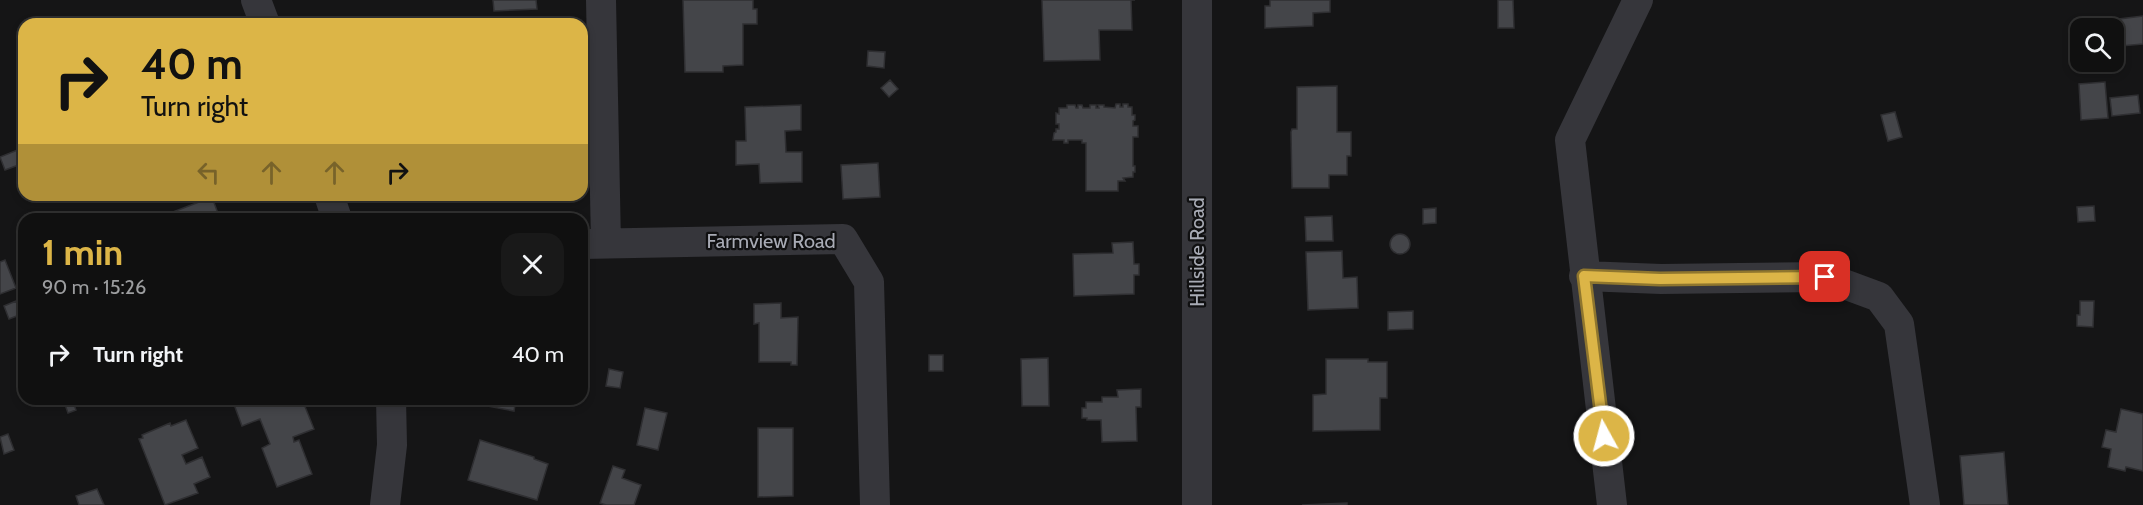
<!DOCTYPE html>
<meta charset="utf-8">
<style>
:root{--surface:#101010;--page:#191919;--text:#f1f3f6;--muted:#9c9d9f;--line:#303030;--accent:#dcb547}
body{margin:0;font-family:Cabin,sans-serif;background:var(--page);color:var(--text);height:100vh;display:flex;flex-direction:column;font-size:22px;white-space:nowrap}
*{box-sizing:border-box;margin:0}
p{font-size:20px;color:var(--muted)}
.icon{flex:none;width:33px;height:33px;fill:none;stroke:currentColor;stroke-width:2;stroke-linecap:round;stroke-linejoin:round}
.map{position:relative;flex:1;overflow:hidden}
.sheet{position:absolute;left:18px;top:213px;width:570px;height:192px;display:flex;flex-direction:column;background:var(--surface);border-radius:18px;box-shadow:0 3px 9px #0003,0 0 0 2px var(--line)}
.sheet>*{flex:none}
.banner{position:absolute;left:18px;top:18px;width:570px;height:183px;border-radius:18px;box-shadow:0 3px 9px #0003,0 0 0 2px var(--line);background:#dcb547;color:#111;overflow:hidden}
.fabs{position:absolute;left:2070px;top:18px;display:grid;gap:12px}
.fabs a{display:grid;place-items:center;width:54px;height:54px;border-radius:12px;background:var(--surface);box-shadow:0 3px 9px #0003,0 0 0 2px var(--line);font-size:30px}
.pin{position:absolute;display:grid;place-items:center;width:51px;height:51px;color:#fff;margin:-26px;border-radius:12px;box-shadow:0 3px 9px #0006}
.me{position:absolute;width:66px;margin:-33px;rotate:353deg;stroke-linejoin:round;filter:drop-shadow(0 0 4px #0008)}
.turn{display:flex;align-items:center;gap:21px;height:126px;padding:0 24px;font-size:27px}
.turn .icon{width:78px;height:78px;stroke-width:2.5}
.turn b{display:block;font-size:42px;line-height:51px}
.lanes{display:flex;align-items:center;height:57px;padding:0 24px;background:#0003;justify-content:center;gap:30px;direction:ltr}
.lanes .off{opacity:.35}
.round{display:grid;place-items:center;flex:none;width:63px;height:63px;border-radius:18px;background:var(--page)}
.overview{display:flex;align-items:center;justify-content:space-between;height:102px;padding:0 24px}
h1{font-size:36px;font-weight:700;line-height:45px;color:var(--accent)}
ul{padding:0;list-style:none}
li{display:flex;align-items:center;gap:18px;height:78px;padding:0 24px}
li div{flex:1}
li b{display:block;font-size:22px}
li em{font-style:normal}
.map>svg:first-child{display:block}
.building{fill:#444549;stroke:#2f2f32;stroke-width:1.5}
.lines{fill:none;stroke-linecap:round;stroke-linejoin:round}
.minor{stroke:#36363b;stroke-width:30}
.route-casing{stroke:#8f762e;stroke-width:15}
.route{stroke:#dcb547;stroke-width:10}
.labels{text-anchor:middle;stroke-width:4.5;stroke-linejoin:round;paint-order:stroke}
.street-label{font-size:20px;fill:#a8abb5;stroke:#101011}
</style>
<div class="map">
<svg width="2143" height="505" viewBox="0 0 2143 505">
<rect width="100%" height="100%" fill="#151516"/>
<path class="building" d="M493 0H536L537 9 494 11Z
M683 0H753V9H757V24H743V65L723 66V72H685Z
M1042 0H1135H1131L1132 30H1099L1100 60 1044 61Z
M1270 0H1330V12L1313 13V26L1265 28V6H1270Z
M1498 0H1513L1514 28H1498Z
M2143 16V44L2121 46 2119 19Z
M868 51 885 52 884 68 867 66Z
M890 80 898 89 889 97 881 88Z
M2105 82 2108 118 2081 120 2079 84Z
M1337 86V132H1351V156H1347V175H1329V188H1292L1291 132 1292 129H1297V87Z
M2138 95 2140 113 2112 116 2110 98Z
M1116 104H1120V107H1123V104H1128V107H1132V115H1135V120L1133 121V126H1138V137H1133V166H1135V172H1133V177L1123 178 1125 181H1118V191H1086V143H1082V140H1068V143H1064V140H1053L1054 133 1056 132V129H1059V124H1056V113L1059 114V108H1067V105H1075L1076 108H1078V105H1082L1083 108H1090V105H1096V108H1099L1098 105H1104V107L1115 108Z
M801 105V130L785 131 786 152H802V182L760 183 759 164 736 165V141H746L745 107Z
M1895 112 1902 137 1888 141 1881 115Z
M20 149 24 163 5 170 0 157Z
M878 163 880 197 843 199 841 165Z
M212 197 220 219H175L173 212Z
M2094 206 2095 221 2078 222 2077 207Z
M1436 208V223L1423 224V209Z
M1332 216 1333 241H1306L1305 217Z
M1390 244a10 10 0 1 1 20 0a10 10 0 1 1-20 0Z
M1133 242 1134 264H1139V275H1134V294L1074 296 1073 254 1113 253 1112 243Z
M1342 251 1343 278 1357 277 1358 308 1308 310 1306 252Z
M5 260 16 288 0 294V262Z
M16 301 22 314 9 319 4 306Z
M2080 301H2094L2093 327 2077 326V315H2080Z
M781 303V318L798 317 797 365H791V362H759V323L754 324V304Z
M1413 311V329L1388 330V312Z
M929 355H943V371H929Z
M1048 358 1049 406H1022L1021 359Z
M1326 359H1368V362H1387V398H1380V430L1313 431V395L1326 394Z
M609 369 623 372 620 388 606 386Z
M1141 389V407H1136L1137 441 1102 442 1101 420H1087V418H1082V408H1086V402H1102V397H1118L1117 390Z
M63 399H72L76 410 68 413Z
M232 399H302L314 429 293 437 294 442 299 440 312 474 277 487 262 448 270 444 260 419 242 426Z
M472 399H516L514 411 471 403Z
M645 408 667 413 658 450 637 445Z
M2121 409 2143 414V471L2126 467 2125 471 2108 467 2111 449 2102 447 2106 430 2116 432Z
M186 420 198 448 182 455 186 464 202 457 210 477 194 484 198 493 165 505 139 439 143 438 142 435 170 423 171 426Z
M758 428H793V496L758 497Z
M8 434 14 450 4 454 0 437Z
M480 440 534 457V459L548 464 537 500 468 480Z
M2004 452 2008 505H1964L1960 456Z
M613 466 625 470 622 478 641 485 634 505H606L600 503Z
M97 489 104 505H79L76 496Z
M1347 503V505H1302Z"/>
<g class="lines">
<path class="minor" d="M256 0 265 24
M601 0 606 243
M329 195 337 219
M582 244 843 239 869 282 875 505
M1584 276 1661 279 1825 277 1879 297 1899 324 1925 505
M385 505 392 445 391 399
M1197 505V0
M1612 505 1570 140 1638 0"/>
</g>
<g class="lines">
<defs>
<path id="route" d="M1604 436 1584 276 1660 279 1825 277"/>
</defs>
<use href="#route" class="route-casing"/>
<use href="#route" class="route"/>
</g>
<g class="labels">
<g class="street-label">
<text x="771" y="248">Farmview Road</text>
<text transform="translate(1197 252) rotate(-90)" y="7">Hillside Road</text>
</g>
</g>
</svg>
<div class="fabs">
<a><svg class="icon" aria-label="search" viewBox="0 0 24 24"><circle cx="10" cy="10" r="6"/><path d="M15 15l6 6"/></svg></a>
</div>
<div class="pin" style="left:1825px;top:277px;background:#d93025"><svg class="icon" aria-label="arrive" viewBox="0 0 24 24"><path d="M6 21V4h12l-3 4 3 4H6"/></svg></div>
<svg class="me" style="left:1604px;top:436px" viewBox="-20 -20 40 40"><circle r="17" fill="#dcb547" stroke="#fff" stroke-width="3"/><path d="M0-11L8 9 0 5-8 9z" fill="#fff"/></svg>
<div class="banner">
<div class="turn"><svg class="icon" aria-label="right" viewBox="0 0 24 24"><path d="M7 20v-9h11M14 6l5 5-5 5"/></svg><div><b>40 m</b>Turn right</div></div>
<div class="lanes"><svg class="icon off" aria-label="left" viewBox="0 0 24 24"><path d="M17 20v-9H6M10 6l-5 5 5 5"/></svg><svg class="icon off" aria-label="ahead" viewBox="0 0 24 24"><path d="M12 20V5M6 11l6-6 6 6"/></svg><svg class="icon off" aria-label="ahead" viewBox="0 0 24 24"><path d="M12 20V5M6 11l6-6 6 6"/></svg><svg class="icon" aria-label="right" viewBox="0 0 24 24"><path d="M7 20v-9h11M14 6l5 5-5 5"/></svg></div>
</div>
<section class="sheet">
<div class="overview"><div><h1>1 min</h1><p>90 m · 15:26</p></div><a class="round"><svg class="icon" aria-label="close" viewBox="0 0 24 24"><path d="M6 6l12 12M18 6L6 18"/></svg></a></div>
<ul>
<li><svg class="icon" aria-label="right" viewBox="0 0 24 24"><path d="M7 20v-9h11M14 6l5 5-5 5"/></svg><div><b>Turn right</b></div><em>40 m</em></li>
</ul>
</section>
</div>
